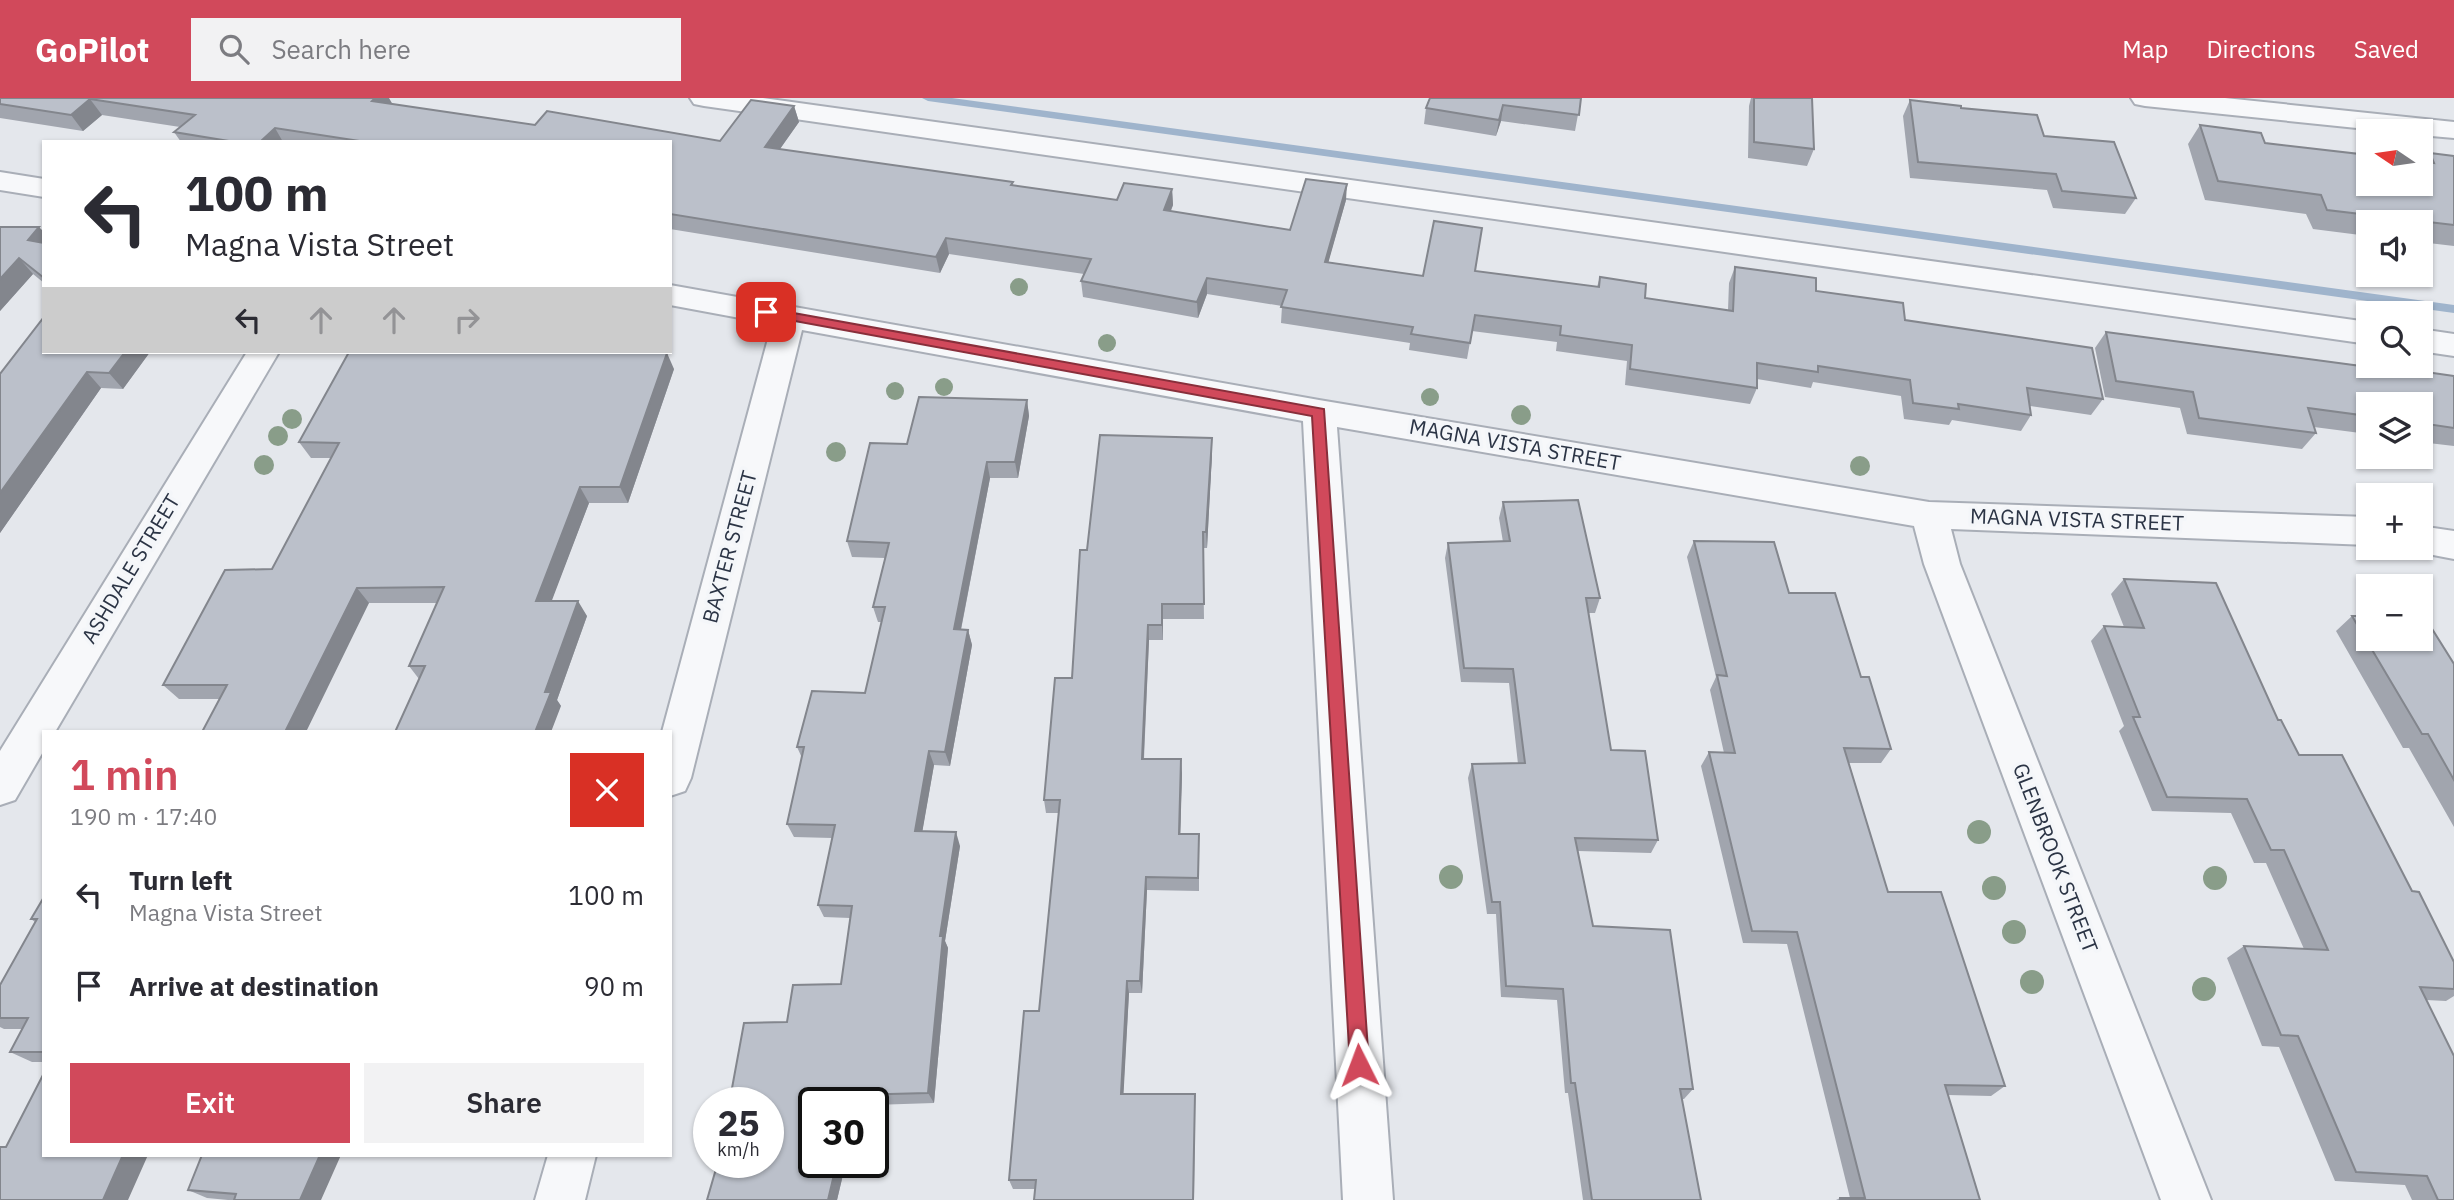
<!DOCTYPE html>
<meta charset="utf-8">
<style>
:root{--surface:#fff;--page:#f2f2f3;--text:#2b2b33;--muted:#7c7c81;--accent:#d1495b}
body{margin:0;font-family:"IBM Plex Sans",sans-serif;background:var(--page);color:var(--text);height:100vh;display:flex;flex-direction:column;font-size:26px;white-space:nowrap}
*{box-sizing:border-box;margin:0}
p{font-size:23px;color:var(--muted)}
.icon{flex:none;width:38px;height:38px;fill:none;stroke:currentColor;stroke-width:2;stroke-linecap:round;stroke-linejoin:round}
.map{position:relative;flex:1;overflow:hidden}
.drawer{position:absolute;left:42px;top:632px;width:630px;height:427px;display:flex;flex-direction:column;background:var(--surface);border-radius:0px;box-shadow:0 2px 5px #0004}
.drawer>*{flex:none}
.guide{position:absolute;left:42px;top:42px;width:630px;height:214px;border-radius:0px;box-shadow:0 2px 5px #0004;background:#fff;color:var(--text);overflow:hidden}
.needle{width:46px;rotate:283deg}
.tools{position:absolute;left:2356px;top:21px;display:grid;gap:14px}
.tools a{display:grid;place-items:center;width:77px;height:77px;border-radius:0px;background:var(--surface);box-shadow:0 2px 5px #0004;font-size:35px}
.speed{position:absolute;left:693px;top:989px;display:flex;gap:14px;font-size:35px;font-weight:700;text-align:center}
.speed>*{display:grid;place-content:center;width:91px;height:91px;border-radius:50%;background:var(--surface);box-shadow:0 2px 5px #0004;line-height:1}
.speed small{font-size:18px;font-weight:400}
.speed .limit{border:4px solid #111;border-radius:10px;background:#fff;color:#111}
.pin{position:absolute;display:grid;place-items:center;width:60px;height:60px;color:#fff;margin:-30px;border-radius:14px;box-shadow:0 4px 10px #0006}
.me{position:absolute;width:77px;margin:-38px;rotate:357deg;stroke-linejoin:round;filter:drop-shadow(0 0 5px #0008)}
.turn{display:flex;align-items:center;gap:24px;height:147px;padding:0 28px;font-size:32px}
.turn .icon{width:91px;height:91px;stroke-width:2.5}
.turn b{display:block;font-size:49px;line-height:60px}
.lanes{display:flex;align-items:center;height:66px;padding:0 28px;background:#0003;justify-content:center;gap:35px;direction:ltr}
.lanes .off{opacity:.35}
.round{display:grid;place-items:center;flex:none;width:74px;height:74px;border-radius:0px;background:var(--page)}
.head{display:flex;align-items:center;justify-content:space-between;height:119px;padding:0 28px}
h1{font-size:42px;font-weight:600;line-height:52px;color:var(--accent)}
.primary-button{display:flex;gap:14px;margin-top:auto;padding:14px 28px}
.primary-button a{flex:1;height:80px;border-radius:0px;background:var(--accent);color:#fff;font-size:28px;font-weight:600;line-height:80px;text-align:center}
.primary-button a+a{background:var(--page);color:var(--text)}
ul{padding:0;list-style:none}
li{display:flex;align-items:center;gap:21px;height:91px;padding:0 28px}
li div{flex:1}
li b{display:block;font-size:26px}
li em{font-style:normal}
header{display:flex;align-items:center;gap:42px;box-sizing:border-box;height:98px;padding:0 35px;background:var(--accent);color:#fff}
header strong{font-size:33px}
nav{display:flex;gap:38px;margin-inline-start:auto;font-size:24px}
.search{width:490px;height:63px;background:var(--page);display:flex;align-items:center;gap:18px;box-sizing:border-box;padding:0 24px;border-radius:0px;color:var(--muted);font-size:26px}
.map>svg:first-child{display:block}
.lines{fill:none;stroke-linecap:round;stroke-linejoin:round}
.stream{fill:#9fb4cc;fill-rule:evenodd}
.minor-casing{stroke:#a9aeb7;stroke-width:4}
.minor{fill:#f7f8fa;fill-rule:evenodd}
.tree{fill:#899d89}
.wall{fill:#a1a5ae}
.shaded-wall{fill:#83868d}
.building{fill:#bbc0ca;stroke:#83868d;stroke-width:2}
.route{fill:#d1495b;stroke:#882f3b;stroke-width:2}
.labels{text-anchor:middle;stroke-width:7;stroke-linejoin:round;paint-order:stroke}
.street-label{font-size:21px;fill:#2b3445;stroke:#f4f6f9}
</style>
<header>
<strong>GoPilot</strong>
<div class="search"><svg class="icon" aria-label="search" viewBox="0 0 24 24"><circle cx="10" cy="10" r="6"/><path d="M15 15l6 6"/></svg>Search here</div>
<nav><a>Map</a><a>Directions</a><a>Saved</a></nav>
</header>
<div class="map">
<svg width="2454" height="1102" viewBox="0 0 2454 1102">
<rect width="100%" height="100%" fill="#e4e7ec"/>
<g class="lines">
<path class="stream" d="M922 0H952L2454 207V215L928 3Z"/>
<defs>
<path id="minor" d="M690 0H763L2368 224V246L704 8 694 6Z
M2131 0H2225L2454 24V40L2420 37V33H2386L2145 8 2135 6Z
M0 74 44 81V99L0 92Z
M670 187 1319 302 1929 404 2368 419V447L1951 431 1960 466 2211 1102H2161L1924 466 1914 428 1337 329 1393 1102H1343L1303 323 802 232 691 680 685 693 670 698V634H662L772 226 670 207Z
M2420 231 2454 236V258L2420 253Z
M247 254H279L55 634H44V652L15 702 0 707V653Z
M2420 428 2454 433V461L2407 452 2406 450H2420Z
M548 1057H596L585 1102H535Z"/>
</defs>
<use href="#minor" class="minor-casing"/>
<use href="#minor" class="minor"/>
</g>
<g class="tree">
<circle cx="1019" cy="189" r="9"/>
<circle cx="1107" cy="245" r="9"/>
<circle cx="944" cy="289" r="9"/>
<circle cx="895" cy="293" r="9"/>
<circle cx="1430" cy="299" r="9"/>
<circle cx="1521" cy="317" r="10"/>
<circle cx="292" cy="321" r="10"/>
<circle cx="278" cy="338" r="10"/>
<circle cx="836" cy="354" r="10"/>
<circle cx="264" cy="367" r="10"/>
<circle cx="1860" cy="368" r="10"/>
<circle cx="1979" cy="734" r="12"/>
<circle cx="1451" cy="779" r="12"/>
<circle cx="2215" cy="780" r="12"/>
<circle cx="1994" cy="790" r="12"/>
<circle cx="2014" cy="834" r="12"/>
<circle cx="2032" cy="884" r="12"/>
<circle cx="2204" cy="891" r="12"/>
</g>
<path class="wall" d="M0 0 392 6 535 27 720 43 794 8 799 24 780 51 1014 88 1117 102 1172 91 1173 107 1171 113 1290 132 1346 102 1328 164 1423 178 1475 173 1597 189 1600 179 1645 200 1728 212 1729 185 1735 169 1816 193 1905 222 2103 301 2091 317 2030 308 2031 317 2021 333 1952 322 1949 327 1904 321 1901 298 1813 284 1811 290 1757 281V290L1750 306 1625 287 1627 263 1556 253 1557 244 1472 233 1467 261 1409 252 1410 245 1281 225 1282 208 1207 196 1198 220 1083 199 1081 183 1084 176 949 156 940 175 670 131V44H181L174 34 180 29 102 17 83 33 0 20Z
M1581 0 1575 33 1501 23 1496 38 1424 26 1426 10Z
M1751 0H1812L1814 51 1807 68 1748 60 1749 8Z
M1910 2 1961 10 2044 38 2136 100 2125 116 2053 110 2047 92 1910 80 1903 18Z
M2200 27 2265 45 2423 63 2430 55 2454 58V148L2420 144V124H2368V138L2313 131 2306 116 2205 102 2188 46Z
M0 129 44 134V185L33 176 0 213Z
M2106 234 2402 273 2405 271 2454 278V348L2420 344V306H2368V336L2314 329 2316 335 2302 351 2187 336 2180 310 2105 299 2095 250Z
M44 254H150L123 291 101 290 0 435V276Z
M610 254 609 255 674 271 628 405H589L551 503 587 518 557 602 561 608 419 581 409 568 437 505H369L219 601H179L163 587 272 471 331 360H311L299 344Z
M1027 302 1029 318 1018 380H990L961 532H968L972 547 950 668 934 667 922 734 960 748 945 843 948 850 934 1005 873 1007V1004H814V1064H846L837 1102 768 1004H733L730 1001 787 924 841 886 850 820 824 819 818 807 832 740 794 739 787 726 802 660 797 649 865 595 882 524H878L873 509 885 460 852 459 847 443Z
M1212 340V356L1207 450H1203L1204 521H1163V542H1149L1144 661 1182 675 1180 736 1199 749V793L1147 792 1142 895H1129L1123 996 1195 1006 1035 1091H1013L1009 1082 1039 913 1059 715H1046L1044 702 1072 580 1087 452Z
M1503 404 1600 500 1595 515H1588L1611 652 1658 742 1651 755 1578 753 1593 828 1693 991 1684 1001H1682L1701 1102H1583L1568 995H1565L1557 902 1501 899 1496 816H1487L1468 680 1472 666H1518L1509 585 1461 584 1445 460 1448 445 1503 444 1499 420Z
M1694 443 1789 495 1861 579 1891 651 1881 665H1849L1888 794 2005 988 1991 998 1948 997 1980 1102H1836L1840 1100H1850L1787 846 1743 845 1701 668 1709 654 1724 655 1710 592 1716 579 1687 459Z
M2124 481 2278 622 2299 657 2412 793 2454 864V898L2446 903 2426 902 2454 1102H2412L2405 1087 2335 1083 2279 949 2262 948 2227 860 2244 848 2304 851 2266 765H2254L2231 715 2152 713 2119 633 2124 628 2091 543 2104 528 2124 529 2111 496Z
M2352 518 2454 566V729L2409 650H2403L2336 533Z
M44 799V964H32L10 954 22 931H4L0 929V887L35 824 31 821Z
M188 1092 321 1102H228L207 1100Z"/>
<path class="shaded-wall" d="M375 0H389L393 7 372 3Z
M90 1 102 17 83 33 71 17Z
M1503 7 1501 23 1496 38 1499 22Z
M794 8 799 24 770 65 765 49Z
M275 30 283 44H260Z
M1347 86 1346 102 1324 180 1325 164Z
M1172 91 1173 107 1164 128V112Z
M39 129 44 134V157L28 142Z
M946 140 949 156 940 175 936 159Z
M19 160 33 176 0 213V181Z
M1207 180V196L1198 220 1197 204Z
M125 254H150L123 291 109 275Z
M667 255 674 271 628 405 620 389Z
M87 274 101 290 0 435V395Z
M1027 302 1029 318 1018 380 1015 364Z
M1212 340V356L1207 450 1206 434Z
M987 364 990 380 958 546 954 531Z
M580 389 589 405 546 518 536 503Z
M357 490 369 505 306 634H285Z
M578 503 587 518 557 602 561 608 551 634H535L545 594Z
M1162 506 1163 521V542L1162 527Z
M1148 527 1149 542 1143 675 1142 661Z
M968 532 972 547 950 668 945 654Z
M929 653 934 667 920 747 915 733Z
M1181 661 1182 675 1180 749 1179 736Z
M956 734 960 748 945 843 948 850 934 1005 928 995 940 838Z
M1146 779 1147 792 1142 895 1140 883Z
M1127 883 1129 895 1123 1006 1121 996Z
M1195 996 1194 1102H1193Z
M852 997 857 1004H851Z
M123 1057H148L128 1102H103Z
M320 1057H341L321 1102H300Z
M837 1064H846L837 1102H828Z"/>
<path class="building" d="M0 0H375L372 3 535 27 547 13 720 43 751 2 794 8 765 49 1013 84 1011 87 1117 102 1124 85 1172 91 1164 112 1290 132 1306 81 1347 86 1325 164 1423 178 1434 123 1482 130 1475 173 1599 189 1600 179 1646 186 1645 200 1733 213 1735 169 1816 180V193L1903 205 1905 222 2092 250 2103 301 2027 290 2031 317 1958 306 1959 311 1913 305 1910 282 1818 268V274L1757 265V290L1630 271 1632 247 1560 237 1561 228 1475 217 1470 245 1411 236 1413 229 1281 209 1287 192 1207 180 1197 204 1081 183 1091 161 946 140 936 159 670 116V44H366L275 30 260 44H235L174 34 195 17 90 1 71 17 0 6Z
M1430 0H1581L1579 17 1503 7 1499 22 1426 10Z
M1754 0H1812L1814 51 1754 44Z
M1910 2 1961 8V10L2037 17 2044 38 2114 44 2136 100 2062 93 2056 76 1918 64Z
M2200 27 2261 35 2265 45 2368 57V86H2420V63L2434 65 2430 55 2454 58V127L2327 112 2321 97 2218 83Z
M0 129H39L28 142 44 145V180L19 160 0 181Z
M44 219V254H125L109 275 87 274 0 395V276Z
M2106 234 2406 274 2405 271 2454 278V330L2420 325V306H2368V318L2308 310 2316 335 2199 320 2193 294 2116 283Z
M349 254H596L595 255H667L620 389H580L536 503H578L545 594H551L535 634H395L425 568H409L444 489 357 490 285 634H202L227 587H163L225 472 272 471 339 345 299 344Z
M919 299 1027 302 1015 364H987L954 531 968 532 945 654 929 653 915 733 956 734 940 838H943L928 995 852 997 851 1004H814V1064H837L828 1102H707L718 1064H768V1004H735L736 1001H730L744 925 787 924 793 887 841 886 852 808 818 807 835 727 787 726 804 649H797L812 593 865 595 885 509H873L889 445 847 443 870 345 907 346Z
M1100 337 1212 340 1206 434H1203L1204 506H1162V527H1148L1142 661H1181L1179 736H1199L1198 780 1146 779 1140 883H1127L1121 996H1195L1193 1102H1034L1036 1082H1009L1024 913H1039L1060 702H1044L1055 580H1072L1080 452H1087Z
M1578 402 1600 500H1586L1611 652 1645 653 1658 742 1575 740 1593 828 1670 832 1693 991H1680L1701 1102H1592L1575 985H1571L1563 891 1506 888 1500 804H1492L1472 666 1525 665 1513 571 1464 570 1448 445 1510 443 1503 404Z
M1694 443 1774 444 1789 495H1835L1861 579H1869L1891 651 1844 650 1888 794H1941L2005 988 1945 987 1980 1102H1840V1100H1865L1797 834 1752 833 1709 654 1735 655 1717 577 1727 578Z
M2124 481 2216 485 2278 622H2281L2299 657H2342L2412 793 2419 794 2454 864V891L2420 889 2454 958V1102H2438L2427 1078 2356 1074 2298 938 2281 937 2244 848 2328 852 2284 752H2271L2247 701 2167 699 2133 619H2140L2104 528 2144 530Z
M2352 518H2368V541H2420V518H2424L2454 566V682L2428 636H2422Z
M44 799V954H10L28 920H0V887L37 821H31Z
M44 975V1057H123L103 1102H0V1049H6Z
M202 1057H320L300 1102H234L236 1096 188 1092Z"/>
<path class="route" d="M766 210 1324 311 1369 967 1366 974 1359 977 1352 974 1350 967 1312 318 762 217V211Z"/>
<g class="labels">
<g class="street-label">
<text transform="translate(1515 347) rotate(10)" y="7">MAGNA VISTA STREET</text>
<text transform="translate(2077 422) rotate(2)" y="7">MAGNA VISTA STREET</text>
<text transform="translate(730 449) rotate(-75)" y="7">BAXTER STREET</text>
<text transform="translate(131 471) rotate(-59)" y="7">ASHDALE STREET</text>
<text transform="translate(2055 760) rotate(69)" y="7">GLENBROOK STREET</text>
</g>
</g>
</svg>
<div class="tools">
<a><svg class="needle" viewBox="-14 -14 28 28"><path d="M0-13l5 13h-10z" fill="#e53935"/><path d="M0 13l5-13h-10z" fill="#7c7c81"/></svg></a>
<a><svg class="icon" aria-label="sound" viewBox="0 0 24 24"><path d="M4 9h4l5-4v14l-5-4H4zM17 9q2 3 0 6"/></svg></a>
<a><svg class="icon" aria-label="search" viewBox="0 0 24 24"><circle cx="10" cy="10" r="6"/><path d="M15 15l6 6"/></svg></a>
<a><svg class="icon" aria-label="layers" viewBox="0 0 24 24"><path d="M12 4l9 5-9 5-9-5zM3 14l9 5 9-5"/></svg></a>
<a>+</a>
<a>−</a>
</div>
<div class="speed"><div>25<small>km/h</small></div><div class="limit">30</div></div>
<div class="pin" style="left:766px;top:214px;background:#d93025"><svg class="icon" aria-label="arrive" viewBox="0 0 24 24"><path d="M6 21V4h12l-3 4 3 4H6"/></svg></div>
<svg class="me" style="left:1359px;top:967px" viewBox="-20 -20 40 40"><path d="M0-17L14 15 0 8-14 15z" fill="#d1495b" stroke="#fff" stroke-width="4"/></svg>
<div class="guide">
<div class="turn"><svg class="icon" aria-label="left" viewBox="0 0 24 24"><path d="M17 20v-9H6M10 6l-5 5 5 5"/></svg><div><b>100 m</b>Magna Vista Street</div></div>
<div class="lanes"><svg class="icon" aria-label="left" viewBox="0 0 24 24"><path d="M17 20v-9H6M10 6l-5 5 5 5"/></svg><svg class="icon off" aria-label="ahead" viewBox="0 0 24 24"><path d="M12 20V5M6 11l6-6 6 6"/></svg><svg class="icon off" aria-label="ahead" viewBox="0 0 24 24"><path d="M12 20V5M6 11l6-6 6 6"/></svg><svg class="icon off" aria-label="right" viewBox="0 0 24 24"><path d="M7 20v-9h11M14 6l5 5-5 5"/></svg></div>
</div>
<section class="drawer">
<div class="head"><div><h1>1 min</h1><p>190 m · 17:40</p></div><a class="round" style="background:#d93025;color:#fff"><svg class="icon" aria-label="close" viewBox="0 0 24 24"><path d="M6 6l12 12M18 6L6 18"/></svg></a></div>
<ul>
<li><svg class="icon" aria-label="left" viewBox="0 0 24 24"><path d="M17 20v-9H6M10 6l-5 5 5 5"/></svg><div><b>Turn left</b><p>Magna Vista Street</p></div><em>100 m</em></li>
<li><svg class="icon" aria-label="arrive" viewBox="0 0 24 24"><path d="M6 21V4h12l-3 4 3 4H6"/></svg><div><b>Arrive at destination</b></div><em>90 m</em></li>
</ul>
<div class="primary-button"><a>Exit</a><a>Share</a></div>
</section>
</div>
